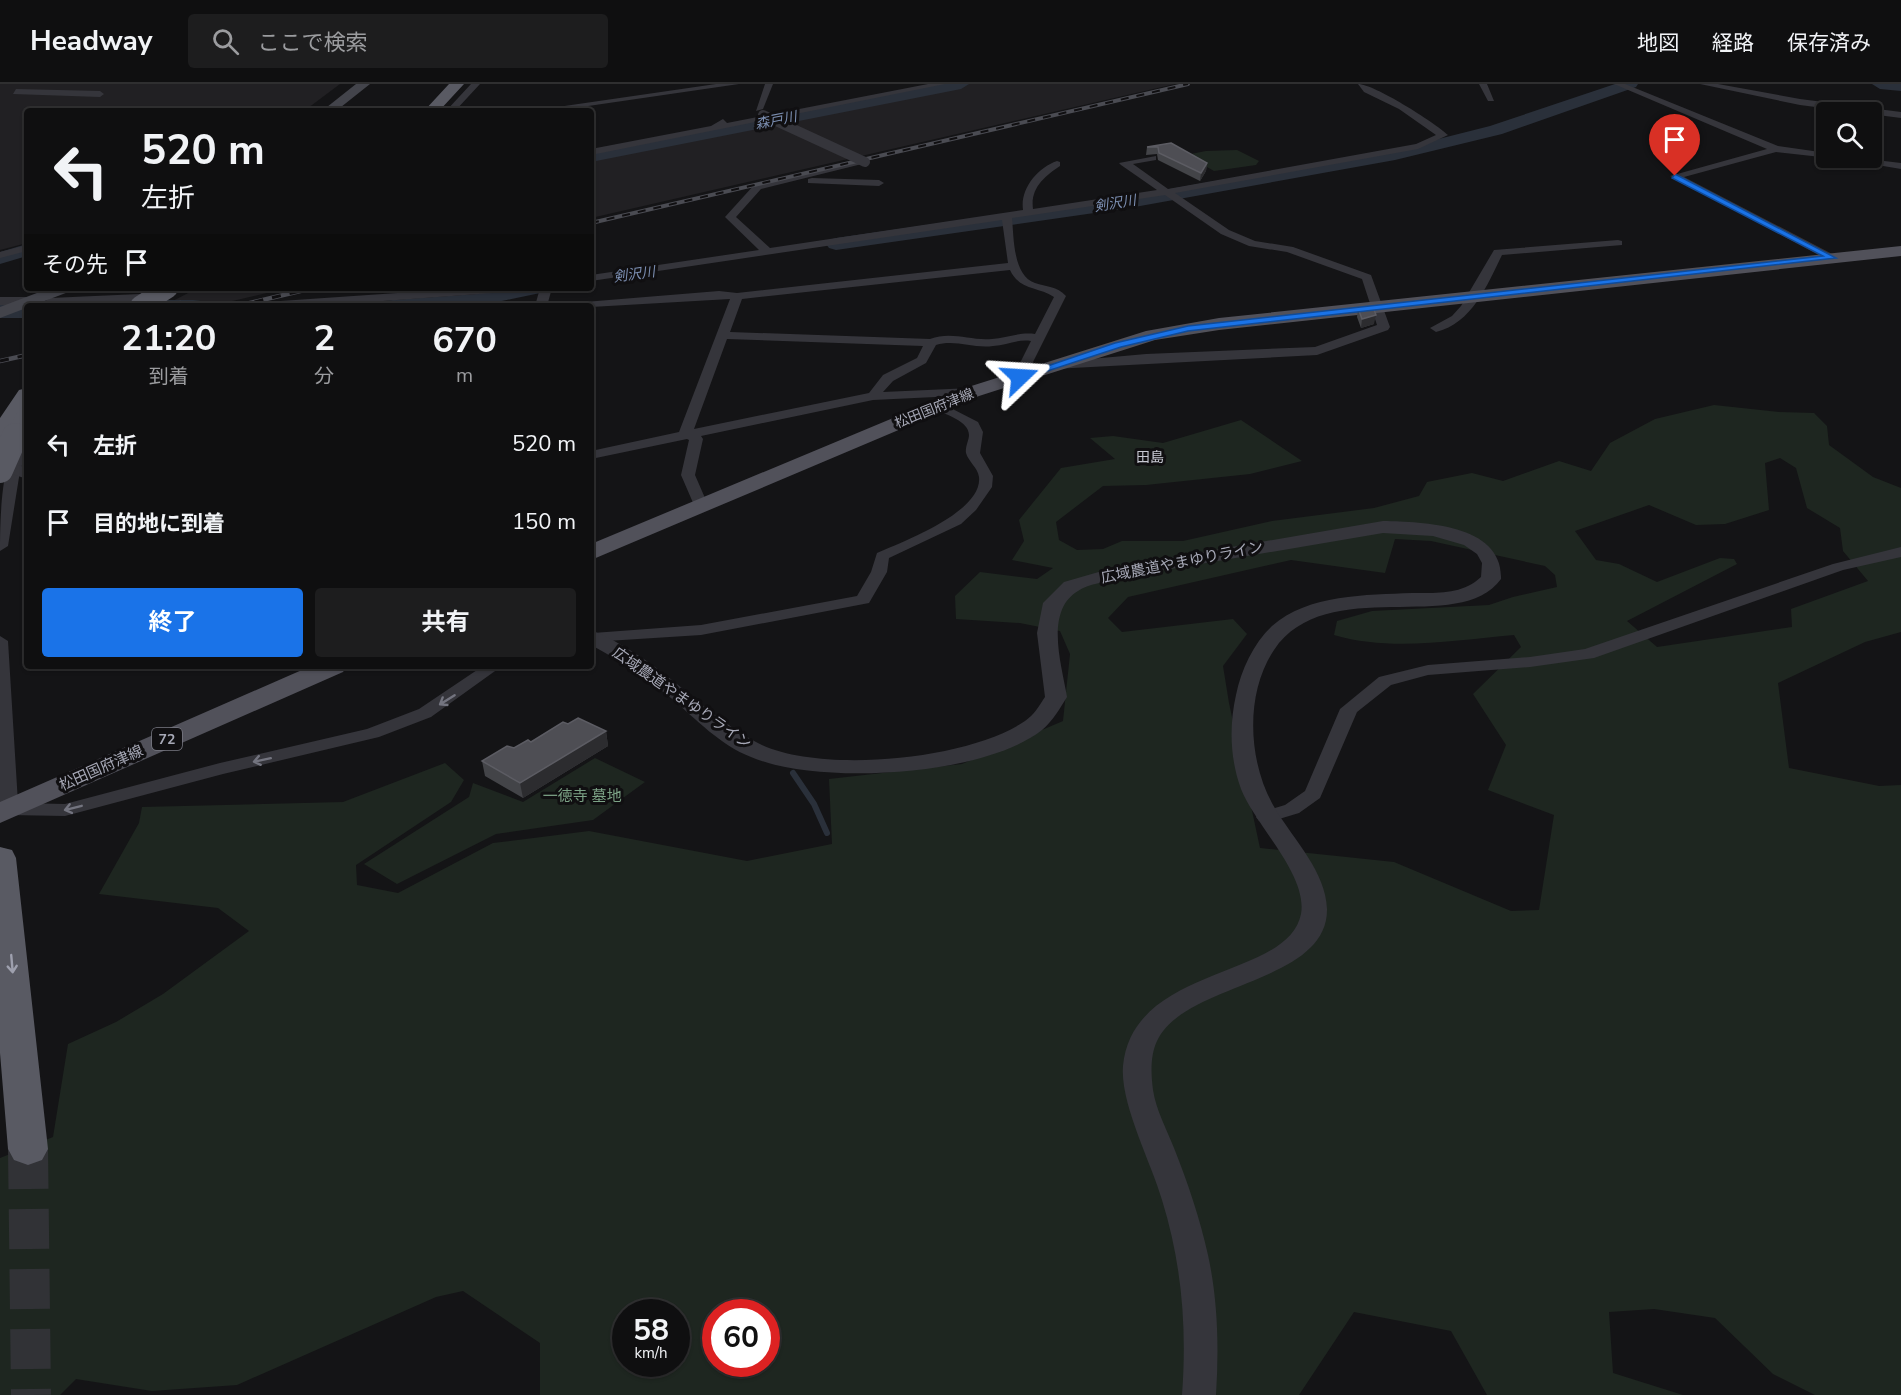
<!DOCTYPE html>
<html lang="ja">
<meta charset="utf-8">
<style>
:root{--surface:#0f0f10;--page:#1d1d1e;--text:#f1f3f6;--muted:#9b9c9f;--line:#2f2f30;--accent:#1a73e8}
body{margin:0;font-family:"Nunito Sans","Noto Sans JP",sans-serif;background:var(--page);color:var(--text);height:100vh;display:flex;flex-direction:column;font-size:22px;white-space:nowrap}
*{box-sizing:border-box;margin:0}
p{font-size:20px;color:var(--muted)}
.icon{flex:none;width:33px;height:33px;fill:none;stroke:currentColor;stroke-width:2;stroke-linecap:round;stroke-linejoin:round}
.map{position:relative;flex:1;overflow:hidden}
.details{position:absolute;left:24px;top:219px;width:570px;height:366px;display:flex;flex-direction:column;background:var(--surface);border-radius:6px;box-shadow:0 2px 4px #0004,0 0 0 2px var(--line)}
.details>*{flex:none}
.guide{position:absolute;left:24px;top:24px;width:570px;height:183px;border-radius:6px;box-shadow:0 2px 4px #0004,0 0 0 2px var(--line);background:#0f0f10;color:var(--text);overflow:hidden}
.buttons{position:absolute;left:1816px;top:18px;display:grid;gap:12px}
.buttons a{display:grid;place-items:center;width:66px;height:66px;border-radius:6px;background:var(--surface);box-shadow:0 2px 4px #0004,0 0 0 2px var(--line);font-size:30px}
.speed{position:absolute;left:612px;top:1215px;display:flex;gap:12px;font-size:30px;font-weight:700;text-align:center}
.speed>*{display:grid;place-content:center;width:78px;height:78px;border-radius:50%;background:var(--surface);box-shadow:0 2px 4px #0004,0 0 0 2px var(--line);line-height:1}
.speed small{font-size:15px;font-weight:400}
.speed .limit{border:9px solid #d22;background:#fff;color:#111}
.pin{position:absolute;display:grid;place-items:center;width:51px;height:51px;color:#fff;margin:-62px -26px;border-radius:50% 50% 50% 0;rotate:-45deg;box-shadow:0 0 6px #0007}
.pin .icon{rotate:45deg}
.me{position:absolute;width:66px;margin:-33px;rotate:70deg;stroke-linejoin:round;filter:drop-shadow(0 0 4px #0008)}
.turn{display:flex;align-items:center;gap:21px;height:126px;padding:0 18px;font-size:27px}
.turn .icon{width:78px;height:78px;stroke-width:2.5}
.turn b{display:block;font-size:42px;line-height:51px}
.then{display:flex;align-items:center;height:57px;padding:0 18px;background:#0003;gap:12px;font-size:22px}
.eta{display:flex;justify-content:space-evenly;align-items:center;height:102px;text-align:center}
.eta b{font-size:36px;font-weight:700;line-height:42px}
.action{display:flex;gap:12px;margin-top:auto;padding:12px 18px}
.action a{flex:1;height:69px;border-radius:6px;background:var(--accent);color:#fff;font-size:24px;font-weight:700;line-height:69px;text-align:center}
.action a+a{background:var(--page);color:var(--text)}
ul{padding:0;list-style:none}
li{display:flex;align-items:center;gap:18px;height:78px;padding:0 18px}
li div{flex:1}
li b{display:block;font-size:22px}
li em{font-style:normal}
header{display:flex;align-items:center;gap:36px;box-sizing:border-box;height:84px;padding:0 30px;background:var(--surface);border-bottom:2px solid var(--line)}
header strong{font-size:28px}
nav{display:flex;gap:33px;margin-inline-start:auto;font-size:21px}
.search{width:420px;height:54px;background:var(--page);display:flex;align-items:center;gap:15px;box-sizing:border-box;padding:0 21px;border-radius:6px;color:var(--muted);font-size:22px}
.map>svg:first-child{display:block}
.built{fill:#212023}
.green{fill:#1e2620;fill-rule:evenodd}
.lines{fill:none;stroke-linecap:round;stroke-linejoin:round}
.stream{stroke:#2a303a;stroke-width:6}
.river{fill:#2a303a;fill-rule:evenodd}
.trunk-tunnel{stroke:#313236;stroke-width:40;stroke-dasharray:40 20;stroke-linecap:butt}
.minor{fill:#35353b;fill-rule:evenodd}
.tertiary{fill:#35353b;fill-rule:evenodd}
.secondary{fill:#43444b;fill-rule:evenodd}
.primary{fill:#51515a;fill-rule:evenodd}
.trunk{fill:#595a63;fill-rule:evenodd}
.rail-far1-casing{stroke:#4a4b52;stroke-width:4}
.rail-casing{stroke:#4a4b52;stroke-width:4.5}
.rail-far1{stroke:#100f11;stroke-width:2;stroke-dasharray:8;stroke-linecap:butt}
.rail{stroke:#100f11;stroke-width:3;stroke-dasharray:9;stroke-linecap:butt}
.minor-bridge{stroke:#35353b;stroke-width:10}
.trunk-bridge-far1{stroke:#595a63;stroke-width:20}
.trunk-bridge{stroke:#595a63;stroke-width:26}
.wall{fill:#434448}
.shaded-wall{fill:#2c2c2f}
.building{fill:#4e4e54;stroke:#5c5c63;stroke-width:1.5}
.oneway{stroke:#73747f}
.oneway2{stroke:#9ea0ae}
.route{fill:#1a73e8;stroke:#114b97;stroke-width:1.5}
.labels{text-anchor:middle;stroke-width:6;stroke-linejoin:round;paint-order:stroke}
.far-water-label{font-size:14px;font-style:italic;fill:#7c8fb2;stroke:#100f11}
.far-street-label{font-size:14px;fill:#a6a8b6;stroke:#100f11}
.far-neighbourhood-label{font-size:14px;fill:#c7c8d2;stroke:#100f11}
.shield{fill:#100f11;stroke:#797a84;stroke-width:1.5}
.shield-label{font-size:14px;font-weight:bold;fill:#a6a8b6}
.street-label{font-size:15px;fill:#a6a8b6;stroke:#100f11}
.park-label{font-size:15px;fill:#7ca286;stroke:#100f11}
</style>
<header>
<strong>Headway</strong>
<div class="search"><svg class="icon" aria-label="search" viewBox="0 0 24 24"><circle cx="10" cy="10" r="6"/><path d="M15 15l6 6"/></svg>ここで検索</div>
<nav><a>地図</a><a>経路</a><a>保存済み</a></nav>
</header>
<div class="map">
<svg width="1901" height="1311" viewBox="0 0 1901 1311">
<rect width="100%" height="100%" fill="#141416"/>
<path class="built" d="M0 0H340L304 27H27V159L0 166Z
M959 0H1175L591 134V77Z
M198 204H288L211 222H163Z"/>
<path class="green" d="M1237 66 1259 77 1256 81 1214 87 1186 71 1206 67Z
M1714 321 1779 328 1814 329 1827 342 1829 361 1873 393 1901 404V548L1865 558 1778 599 1789 684 1879 702 1901 701V1311H1815L1773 1290 1715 1234 1654 1225 1609 1228 1613 1289 1683 1311H1487L1451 1247 1354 1228 1299 1311H540V1259L463 1207 436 1213 237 1301 152 1307 76 1295 60 1311H0V1074L53 1053 68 960 116 938 163 910 249 847 218 824 99 810 139 739 142 723 343 718 445 679 464 696 451 718 356 781 357 801 398 809 493 759 589 747 747 777 832 760 829 695 962 680 1063 637 1070 570 1060 547 1020 539 956 535 955 512 980 488 1037 495 1053 484 1012 476 1024 457 1019 436 1061 384 1115 375 1090 354 1113 352 1163 359 1241 336 1302 377 1250 390 1146 401 1103 402 1056 438 1059 456 1077 466 1103 465 1122 457H1183L1272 437 1374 424 1419 412 1427 398 1472 389 1503 397 1559 377 1591 387 1610 359 1655 335ZM1780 374 1796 384 1807 424 1840 444 1843 467 1868 497 1791 525 1792 543 1657 563 1627 537 1737 480 1734 475 1720 474 1657 498 1619 480 1596 476 1575 447 1649 421 1696 441 1725 440 1769 426 1765 379ZM1395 455 1431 457 1545 482 1555 491 1557 503 1513 513 1489 521 1372 527 1337 537 1334 551C1392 568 1454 556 1514 551L1521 563 1473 610 1506 661 1488 706 1554 731 1539 826 1511 827 1394 778 1260 764 1229 619 1223 582 1247 550 1233 535 1122 548 1108 534 1128 513 1291 476 1385 489ZM626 1228H676V1280H626ZM716 1228H766V1280H716Z
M595 674 645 698 593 736 496 750 397 800 364 780 469 713 473 699 523 718Z"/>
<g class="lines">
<path class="stream" d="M793 689 814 720 827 749"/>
<path class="river" d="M937 0H969L961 5 591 78V68Z
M1615 0H1638L1636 3 1502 50 1395 76 1129 124 836 166 829 164 826 160 829 156 836 154 1129 112 1395 66 1490 42Z
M1872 0H1901V7L1880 5Z
M27 160V172L0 180V168Z
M505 204H549L545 208 478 222H382L385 217 393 216 476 210Z
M139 216H193L201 217 204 222H128L131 217Z
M0 220 33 222H27V234H0Z"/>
<path class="trunk-tunnel" d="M28 1065 31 1311"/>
<path class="minor" d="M471 0H480L455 27H446Z
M716 0H739L554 27H530Z
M765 0H773L763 25 756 27Z
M928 0H945L591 71V65L711 42 723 35 727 39Z
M1358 0C1374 0 1434 38 1448 51L1418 65 1175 109 1229 146 1255 157 1293 163 1371 191 1390 243 1388 246 1317 271 1053 285V279L1057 278 1146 270 1315 263 1377 241 1362 195 1287 168 1249 162 1221 150 1165 111 1012 134C1014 155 1013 191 1035 199 1046 203 1057 202 1066 212L1024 296 1019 297 1013 293 1031 257C1017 255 1007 261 993 262 974 265 955 255 936 261L926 279 893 297 883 308 972 304 977 305V311L873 316 701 352 703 355 695 391 708 421 701 425 694 421 681 391 689 356 687 355 591 375V367L679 348 730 215 591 223 558 222 560 220 719 207 737 209 1008 179 1002 136 591 197V191L759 166 725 133 754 101 865 75 870 78 761 105 736 133 770 164 1023 126C1020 105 1037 84 1057 77L1060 78V82C1045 92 1030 104 1033 125L1157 106 1121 81 1119 79 1156 72V76L1133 80 1168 105 1416 60 1436 51 1399 25 1364 8ZM1010 186C1020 207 1037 202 1054 213L1035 250C1019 248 1007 254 992 255 970 257 952 247 930 255L730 248 742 215ZM727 255 923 262 917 274 883 291 869 309 694 345Z
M1479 0H1487L1494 17H1488Z
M1614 0H1625L1778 62 1827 69V74H1830L1776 68 1684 93 1836 172V176H1828L1670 92 1767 65Z
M1700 0H1718L1800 15 1901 28V34L1800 21Z
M16 5 100 7 104 10 100 13 13 10Z
M1836 74H1859L1901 79V85Z
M812 94 879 96 884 99 879 102 808 99V95Z
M1618 156 1622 157V161L1502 171C1487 202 1472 239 1436 248L1430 244 1452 232 1461 222 1494 166Z
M27 161V167L0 174V168Z
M171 204H185L165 215 50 222 44 218 50 214 162 209Z
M470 204H525L519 207 315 222H260L266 218Z
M540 204H552L547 222H535Z
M0 213H35L41 217 35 221H0Z
M939 318 978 338 983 348 980 369 993 392 992 403 976 426 961 440 889 474 887 488 869 519 701 551 591 558 593 549 701 541 857 512 871 488 877 469C902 458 983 428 979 393 978 384 968 377 966 369 965 363 969 356 969 351 969 337 945 330 934 325L932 322Z
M20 363 27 367 20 387 8 462 0 467C0 448 0 368 20 363Z
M1901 463V473L1843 486 1594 574 1530 583 1428 591 1391 601 1357 628 1320 714 1299 729 1266 739 1259 737 1256 733 1259 729 1285 721 1305 707 1340 625 1379 593 1428 581 1530 573 1585 565 1833 480Z
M0 552 8 557 18 719 65 720 220 679 367 645 419 625 483 582H502L431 633 379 653 223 690 65 732 9 731 0 726Z"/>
<path class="tertiary" d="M0 375 27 384V395L0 386Z
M1383 437C1424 438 1503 440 1501 495 1459 553 1327 488 1274 566 1244 611 1248 681 1276 726 1294 756 1326 788 1327 825 1328 900 1184 898 1157 957 1150 972 1151 990 1153 1006 1156 1026 1167 1046 1174 1064 1188 1099 1200 1135 1208 1171 1218 1217 1219 1264 1216 1311H1182C1187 1245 1182 1180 1162 1116 1151 1078 1120 1020 1123 982 1133 880 1288 896 1301 830 1308 791 1255 741 1241 705 1230 675 1229 642 1236 611 1241 586 1253 560 1272 542 1308 510 1367 511 1412 509 1436 509 1462 511 1481 493L1482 479 1477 470 1464 461 1433 452 1383 449 1118 494C1106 498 1088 500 1078 507 1044 527 1062 582 1067 613 1060 624 1053 637 1042 646 984 692 819 702 751 673 720 661 696 635 671 614 646 594 619 576 591 561V547C604 550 616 558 628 565 674 592 711 634 756 658 816 691 969 676 1025 637 1034 631 1039 622 1045 613L1037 549 1043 519 1064 498 1116 483Z"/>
<path class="secondary" d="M356 0H370L336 27H322Z
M50 204H73L71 207 0 234V223Z"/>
<path class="primary" d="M1901 162V172L1219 246 1155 256 979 312 591 476V460L965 304 1146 247 1219 234Z
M311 582H347L343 588 0 739V718Z"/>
<path class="trunk" d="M449 0H464L439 27H424Z
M27 304V327L8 356 0 358V334L19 306Z
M0 763 12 766 16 774 48 1065 42 1076 28 1081 14 1076 8 1065 0 969Z"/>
<defs>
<path id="rail-far1" d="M591 139 1188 0"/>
<path id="rail" d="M174 222 180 219
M237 222 313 204
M0 277 27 271"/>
</defs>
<use href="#rail-far1" class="rail-far1-casing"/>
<use href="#rail" class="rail-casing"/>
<use href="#rail-far1" class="rail-far1"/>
<use href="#rail" class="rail"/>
<path class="minor-bridge" d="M763 31 865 78"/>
<path class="trunk-bridge-far1" d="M140 222 168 204
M14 354 27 332"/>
<path class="trunk-bridge" d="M0 386 15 352"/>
</g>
<path class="wall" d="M1171 59 1207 79 1206 87 1200 97 1158 76 1157 70 1146 71 1147 63Z
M1358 224 1374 240 1361 244 1357 233Z
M568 640 606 647 608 662 523 714 485 692 482 677 531 658Z"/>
<path class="shaded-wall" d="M1207 79 1206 87 1200 97 1201 89Z
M1376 231 1374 240 1361 244 1362 235Z
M606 647 608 662 523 714 520 699Z"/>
<path class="building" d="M1171 59 1207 79 1201 89 1159 69 1158 63H1147Z
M1373 223 1376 231 1362 235 1358 224Z
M578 634 606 647 520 699 482 677 507 662 514 664 528 656 531 658 563 638 568 640Z"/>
<defs><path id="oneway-shaft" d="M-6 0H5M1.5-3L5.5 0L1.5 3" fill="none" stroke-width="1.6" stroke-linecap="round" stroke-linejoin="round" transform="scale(1.5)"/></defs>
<g class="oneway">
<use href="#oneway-shaft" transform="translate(447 616) rotate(148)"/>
<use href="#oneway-shaft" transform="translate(262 676) rotate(168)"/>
<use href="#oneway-shaft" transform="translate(73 724) rotate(166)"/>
</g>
<use class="oneway2" href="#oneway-shaft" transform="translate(12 880) rotate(85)"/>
<path class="route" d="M1675 90 1836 174 1188 247 1121 263 1023 295 1015 293 1115 259 1188 242 1823 172 1672 94Z"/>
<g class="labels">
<g class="far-water-label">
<text transform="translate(776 36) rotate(-11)" y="5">森戸川</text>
<text transform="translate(1115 119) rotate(-9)" y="5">剣沢川</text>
<text transform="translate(634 190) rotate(-8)" y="5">剣沢川</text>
</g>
<g class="far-street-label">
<text transform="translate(934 324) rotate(-22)" y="5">松田国府津線</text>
</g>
<g class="far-neighbourhood-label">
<text x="1150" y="378">田島</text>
</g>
<rect class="shield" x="152" y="644" width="30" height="22" rx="4.5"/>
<g class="shield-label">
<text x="167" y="660">72</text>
</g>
<g class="street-label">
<text transform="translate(1182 478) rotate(-11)" y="5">広域農道やまゆりライン</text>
<text transform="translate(682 614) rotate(35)" y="5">広域農道やまゆりライン</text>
<text transform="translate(101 684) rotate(-24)" y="5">松田国府津線</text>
</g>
<g class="park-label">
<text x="582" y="717">一徳寺 墓地</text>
</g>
</g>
</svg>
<div class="buttons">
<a><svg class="icon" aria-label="search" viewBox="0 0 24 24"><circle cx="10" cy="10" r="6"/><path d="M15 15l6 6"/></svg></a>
</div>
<div class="speed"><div>58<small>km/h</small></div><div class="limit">60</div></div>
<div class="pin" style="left:1675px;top:92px;background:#d93025"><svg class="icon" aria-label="arrive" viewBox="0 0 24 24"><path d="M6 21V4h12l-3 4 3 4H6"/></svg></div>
<svg class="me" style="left:1020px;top:293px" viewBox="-20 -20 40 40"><path d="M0-17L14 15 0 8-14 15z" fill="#1a73e8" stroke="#fff" stroke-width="4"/></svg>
<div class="guide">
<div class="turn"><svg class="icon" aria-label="left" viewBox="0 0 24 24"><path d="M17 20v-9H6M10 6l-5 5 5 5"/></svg><div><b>520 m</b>左折</div></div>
<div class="then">その先<svg class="icon" aria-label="arrive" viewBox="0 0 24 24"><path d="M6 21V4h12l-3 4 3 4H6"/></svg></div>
</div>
<section class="details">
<div class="eta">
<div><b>21:20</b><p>到着</p></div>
<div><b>2</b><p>分</p></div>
<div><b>670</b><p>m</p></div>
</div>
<ul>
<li><svg class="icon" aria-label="left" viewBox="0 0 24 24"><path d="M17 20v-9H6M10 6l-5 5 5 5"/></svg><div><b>左折</b></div><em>520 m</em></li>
<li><svg class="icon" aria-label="arrive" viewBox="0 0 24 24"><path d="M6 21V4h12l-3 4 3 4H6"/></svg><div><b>目的地に到着</b></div><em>150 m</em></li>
</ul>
<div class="action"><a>終了</a><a>共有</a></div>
</section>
</div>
